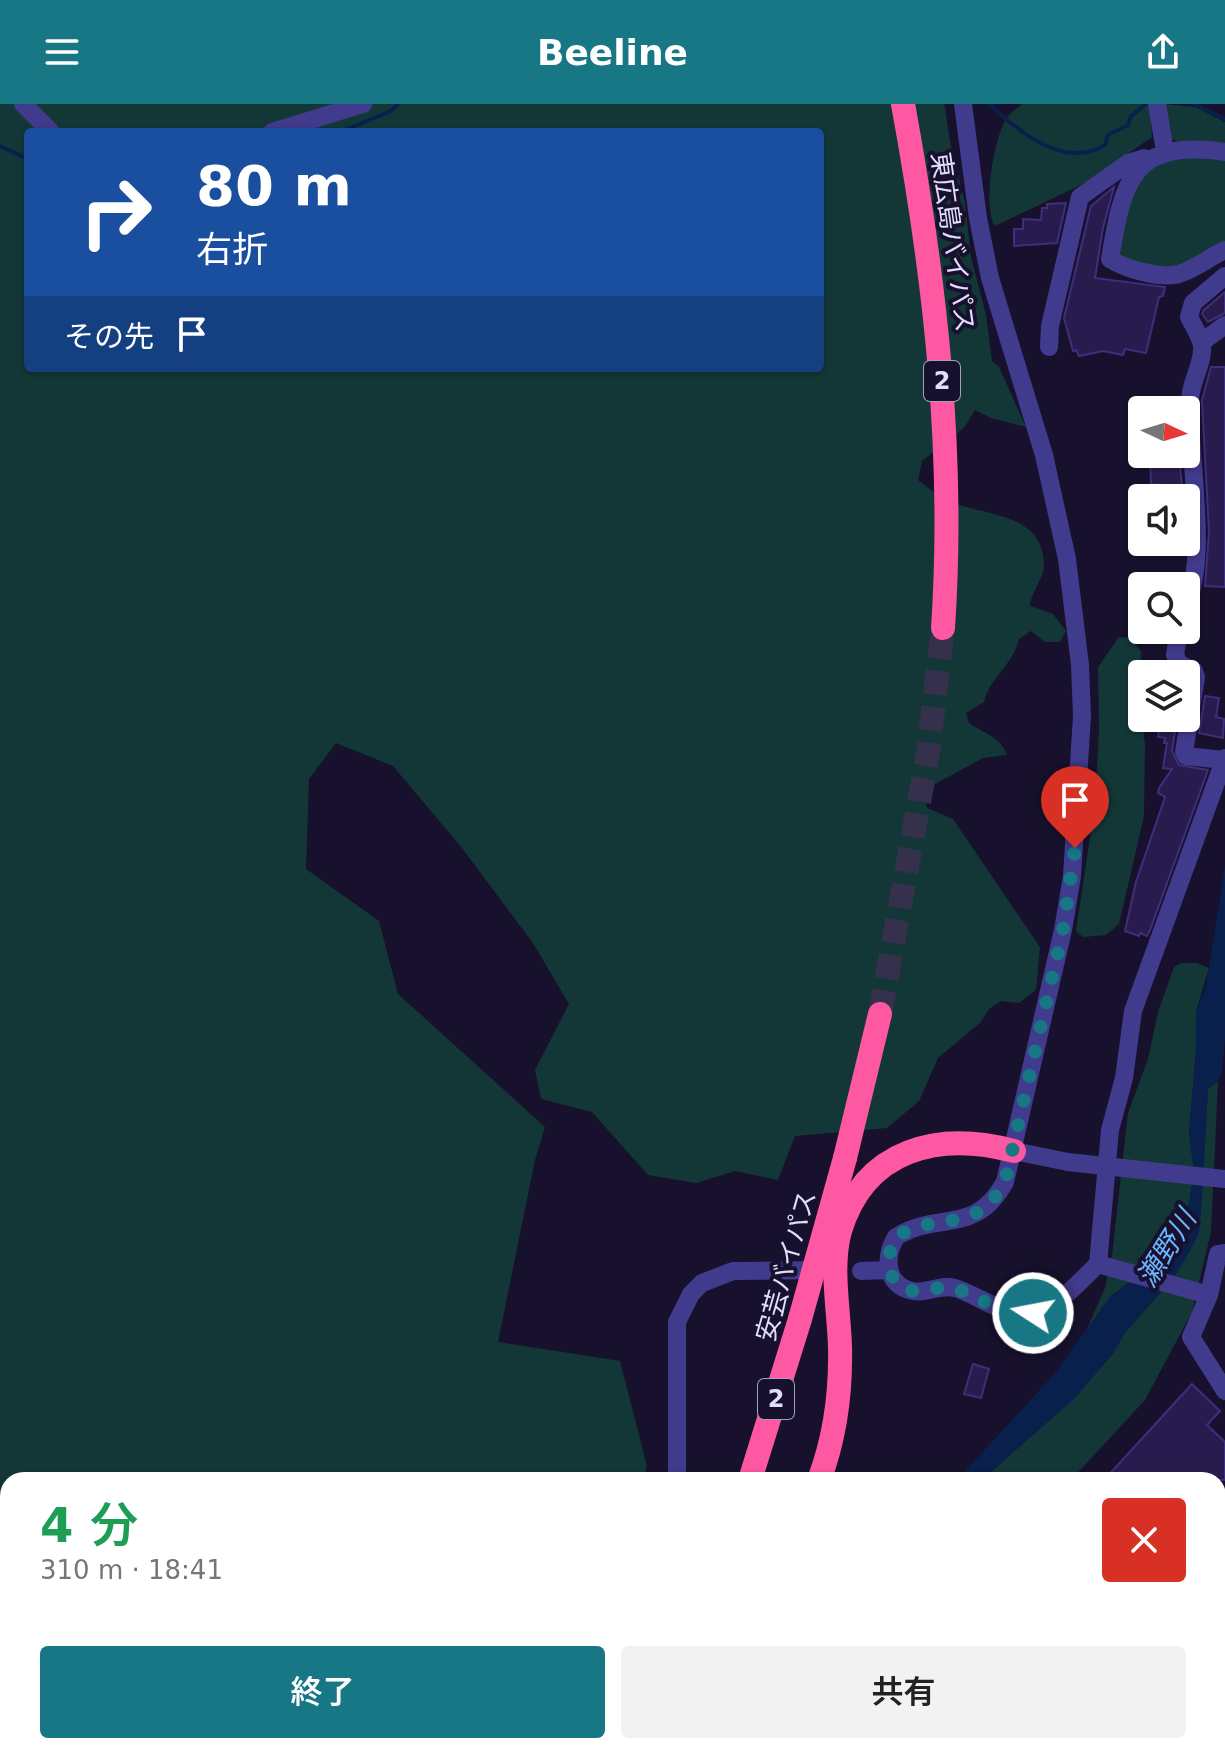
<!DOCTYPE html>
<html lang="ja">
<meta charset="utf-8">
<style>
:root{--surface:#fff;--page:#f2f2f2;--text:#222;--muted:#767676;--accent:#177785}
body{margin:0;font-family:"DejaVu Sans","Noto Sans JP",sans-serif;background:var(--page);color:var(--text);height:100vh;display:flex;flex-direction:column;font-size:30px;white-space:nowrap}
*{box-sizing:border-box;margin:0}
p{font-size:26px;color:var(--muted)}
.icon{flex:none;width:44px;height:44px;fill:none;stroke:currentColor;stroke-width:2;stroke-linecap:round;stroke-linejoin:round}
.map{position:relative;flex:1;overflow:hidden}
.panel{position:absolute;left:0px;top:1368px;width:1226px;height:282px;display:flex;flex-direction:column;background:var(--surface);border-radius:24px 24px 0 0;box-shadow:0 2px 6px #0004}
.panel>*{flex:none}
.hud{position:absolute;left:24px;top:24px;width:800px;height:244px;border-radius:8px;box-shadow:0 2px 6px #0004;background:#1a4fa0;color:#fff;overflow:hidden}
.needle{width:52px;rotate:94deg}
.buttons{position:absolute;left:1128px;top:292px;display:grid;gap:16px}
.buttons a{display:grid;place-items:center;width:72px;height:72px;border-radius:8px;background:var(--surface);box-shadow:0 2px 6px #0004;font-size:40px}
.pin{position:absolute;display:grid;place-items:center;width:68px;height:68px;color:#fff;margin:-82px -34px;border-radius:50% 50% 50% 0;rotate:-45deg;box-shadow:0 0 8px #0007}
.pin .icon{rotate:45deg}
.me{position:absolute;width:88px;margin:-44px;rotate:281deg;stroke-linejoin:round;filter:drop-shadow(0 0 6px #0008)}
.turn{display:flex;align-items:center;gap:28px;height:168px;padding:0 40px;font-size:36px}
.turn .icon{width:104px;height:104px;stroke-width:2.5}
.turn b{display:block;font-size:56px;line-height:68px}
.then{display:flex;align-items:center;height:76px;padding:0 40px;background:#0003;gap:16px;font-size:30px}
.round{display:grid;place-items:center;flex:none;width:84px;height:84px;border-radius:8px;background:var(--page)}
.summary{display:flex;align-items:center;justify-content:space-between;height:136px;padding:0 40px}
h1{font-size:48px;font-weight:600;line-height:60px;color:#1e9e55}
.action{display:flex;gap:16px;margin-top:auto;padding:16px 40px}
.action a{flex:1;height:92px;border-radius:8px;background:var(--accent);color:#fff;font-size:32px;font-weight:600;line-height:92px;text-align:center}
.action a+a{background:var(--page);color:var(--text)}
header{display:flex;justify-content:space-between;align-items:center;height:104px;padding:0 40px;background:var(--accent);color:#fff;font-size:36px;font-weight:600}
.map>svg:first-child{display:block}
.green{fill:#133737;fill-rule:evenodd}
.water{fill:#09204d}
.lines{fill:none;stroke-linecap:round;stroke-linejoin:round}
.stream{stroke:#09204d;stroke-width:4}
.building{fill:#281c4e;stroke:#402d7b;stroke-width:2}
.highway-tunnel{stroke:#35304c;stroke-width:24;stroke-dasharray:24 12;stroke-linecap:butt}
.minor{stroke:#413b8d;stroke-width:18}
.highway{stroke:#ff58a2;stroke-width:24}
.minor-bridge{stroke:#413b8d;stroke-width:18}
.highway-bridge{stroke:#ff58a2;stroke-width:24}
.route{stroke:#177785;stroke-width:14;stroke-dasharray:0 25.2}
.labels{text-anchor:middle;stroke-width:8;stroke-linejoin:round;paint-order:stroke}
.shield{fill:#17112d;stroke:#a5a0c0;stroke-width:2}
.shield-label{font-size:24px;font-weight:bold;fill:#e2ddff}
.street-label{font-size:26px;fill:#e2ddff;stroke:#17112d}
.water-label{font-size:28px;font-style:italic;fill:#6bb5ff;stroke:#17112d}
</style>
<header><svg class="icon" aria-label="menu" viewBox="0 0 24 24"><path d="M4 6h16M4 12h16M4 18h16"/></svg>Beeline<svg class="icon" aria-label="share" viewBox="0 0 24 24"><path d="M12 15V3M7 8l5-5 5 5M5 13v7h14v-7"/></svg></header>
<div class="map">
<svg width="1225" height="1649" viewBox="0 0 1225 1649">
<rect width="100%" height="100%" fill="#17112d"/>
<path class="green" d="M0 0H943L945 3 950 38 965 99 971 153 986 211 992 257 999 263 1026 323 991 314 975 306 964 324 922 357 918 376C928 383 938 393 949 397 984 413 1043 407 1044 461 1044 475 1031 487 1030 502L1053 510 1066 527 1060 538H1045L1031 527 1019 535C1014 560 990 573 984 598L966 609 969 619C983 629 1001 633 1007 651L983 654 924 686 927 704 953 715 1040 843 1036 886 1019 899 1001 897 989 905 981 918 938 954 919 997 887 1024 795 1032 778 1076 735 1067 696 1079 648 1071 592 1008 541 995 535 966 569 900 533 839 462 744 393 662 336 639 309 675 306 765 379 817 398 890 545 1023 535 1056 498 1238 620 1257 647 1362 644 1376H8V1642H570L568 1649H0ZM28 28H820V264H28Z
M1022 0H1150L1152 33 1087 78 995 122C982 105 994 30 1008 12 1011 8 1018 4 1022 0Z
M1164 0 1195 3 1225 18V40L1177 38 1167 31Z
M1176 52 1225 55V140L1168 166 1119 154 1117 137 1137 73Z
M1119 533 1130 534 1141 547 1140 601 1145 640 1144 712 1119 820 1106 831 1083 833 1076 827 1095 700 1099 626 1098 563Z
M1181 859H1197L1209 864 1196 907V946L1189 1029 1194 1067 1189 1100 1157 1157 1110 1193 1086 1227 1105 1184 1112 1152 1128 1009 1148 955 1158 908 1174 863Z
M1218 977 1211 1128 1192 1208 1145 1296 1071 1376H983L1112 1251 1124 1230 1175 1172 1205 1032 1208 985Z"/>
<path class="water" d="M1225 762V934L1222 968 1218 977 1208 985 1202 1096 1199 1129 1190 1147 1175 1172 1124 1230 1112 1251 1074 1295 982 1376H957L1056 1268 1110 1193 1157 1157 1189 1100 1194 1067 1189 1029 1196 946V907L1206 882Z"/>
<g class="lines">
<path class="stream" d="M989 0C1018 27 1064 66 1105 41L1108 31 1128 21 1131 12 1146 0
M1194 0 1225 15
M340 28 391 7 398 0
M0 42 28 55"/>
</g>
<path class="building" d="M1114 83 1103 124 1095 174 1165 183 1163 192 1159 193 1146 249 1125 245 1123 251 1103 247 1079 252 1076 246 1073 247 1064 214 1091 102Z
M1066 99 1057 139 1014 142V125H1023V115L1041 116 1042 104H1047V100Z
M1225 188V209L1208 218 1202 210 1204 206Z
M1211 263H1225V483L1205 482 1209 428 1202 296Z
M1150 351H1179L1183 394H1163L1161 381 1151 380Z
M1205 592 1219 594 1216 613 1224 615 1223 634 1199 629Z
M1161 614H1177L1172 647 1179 661 1208 666 1150 826 1147 832 1140 829 1139 832 1125 827 1136 778 1165 693 1158 689 1159 684 1172 665 1163 664 1167 639H1164L1165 634 1158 633Z
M973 1260 989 1265 981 1294 964 1290Z
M1192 1280 1220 1307 1207 1321 1225 1338V1376H1104Z"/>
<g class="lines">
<path class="highway-tunnel" d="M880 910 928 649 943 524"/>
<path class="minor" d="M23 0 51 28
M963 0 978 114 990 174 1044 351 1067 455 1080 561 1082 612 1072 772 1063 826 1005 1078C974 1133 939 1106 896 1133 884 1153 885 1182 913 1187 927 1190 940 1180 955 1184 981 1192 1007 1216 1036 1208 1059 1202 1081 1176 1098 1160L1110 1026 1124 974 1133 907 1225 654
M1157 0 1165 47
M272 28 363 0
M1225 48C1133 35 1123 75 1110 155 1125 165 1161 175 1179 170 1195 165 1210 153 1225 146
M1202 238 1225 221
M1049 243 1050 222 1080 93 1128 59 1144 54
M1186 503C1209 448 1188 355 1190 295 1191 277 1204 258 1202 241 1200 232 1193 221 1189 213L1193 199 1225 172
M1179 526 1175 551 1179 560 1194 567 1196 573 1184 648 1186 652 1224 656
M1014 1047 1068 1058
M1225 1149 1218 1150 1209 1191 1191 1233 1225 1287
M1098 1160 1209 1191
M861 1167 889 1166
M677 1376V1218L691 1190 702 1179 733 1167 823 1166
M613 1649 615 1642
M726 1649 729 1642"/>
<path class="highway" d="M903 0C935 174 955 347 943 524
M845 1054 880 910
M750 1376 800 1215
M819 1376C835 1334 841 1288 840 1243 839 1206 830 1162 840 1127 865 1044 939 1027 1014 1047
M661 1649 664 1642
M713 1649 715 1642"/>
<path class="minor-bridge" d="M1068 1058 1224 1075"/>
<path class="highway-bridge" d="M800 1215 845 1054"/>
</g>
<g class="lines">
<path class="route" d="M1033 1209C1005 1212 983 1195 957 1185 941 1179 930 1189 914 1187 886 1183 884 1153 896 1133 939 1106 974 1133 1005 1078L1063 826 1075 744"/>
</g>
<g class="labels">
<g class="shield">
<rect x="924" y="257" width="36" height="40" rx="6"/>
<rect x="758" y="1275" width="36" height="40" rx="6"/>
</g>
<g class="shield-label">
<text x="942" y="285">2</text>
<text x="776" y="1303">2</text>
</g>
<g class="street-label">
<text transform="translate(953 138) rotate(82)" y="9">東広島バイパス</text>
<text transform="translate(786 1162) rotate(-74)" y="9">安芸バイパス</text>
</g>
<g class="water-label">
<text transform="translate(1166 1144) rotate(-58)" y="10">瀬野川</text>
</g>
</g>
</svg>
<div class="buttons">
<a><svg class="needle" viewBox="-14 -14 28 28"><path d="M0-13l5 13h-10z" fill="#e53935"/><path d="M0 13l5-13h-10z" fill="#767676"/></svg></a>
<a><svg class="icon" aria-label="sound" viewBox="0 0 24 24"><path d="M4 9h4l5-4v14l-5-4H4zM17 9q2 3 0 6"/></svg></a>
<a><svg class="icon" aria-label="search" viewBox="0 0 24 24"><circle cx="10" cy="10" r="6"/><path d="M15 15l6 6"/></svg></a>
<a><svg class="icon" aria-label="layers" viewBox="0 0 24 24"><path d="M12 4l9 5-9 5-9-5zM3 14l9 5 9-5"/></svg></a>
</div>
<div class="pin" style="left:1075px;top:744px;background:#d93025"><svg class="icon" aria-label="arrive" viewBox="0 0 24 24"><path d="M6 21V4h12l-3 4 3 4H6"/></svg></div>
<svg class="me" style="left:1033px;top:1209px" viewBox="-20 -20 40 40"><circle r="17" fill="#177785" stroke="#fff" stroke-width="3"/><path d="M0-11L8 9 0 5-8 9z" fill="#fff"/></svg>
<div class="hud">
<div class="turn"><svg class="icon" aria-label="right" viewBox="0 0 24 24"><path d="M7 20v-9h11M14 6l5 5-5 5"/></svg><div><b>80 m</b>右折</div></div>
<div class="then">その先<svg class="icon" aria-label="arrive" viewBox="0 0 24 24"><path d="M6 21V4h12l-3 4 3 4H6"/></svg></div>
</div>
<section class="panel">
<div class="summary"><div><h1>4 分</h1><p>310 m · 18:41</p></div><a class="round" style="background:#d93025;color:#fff"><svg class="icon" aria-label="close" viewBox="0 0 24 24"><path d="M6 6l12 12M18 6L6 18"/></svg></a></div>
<div class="action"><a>終了</a><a>共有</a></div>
</section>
</div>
